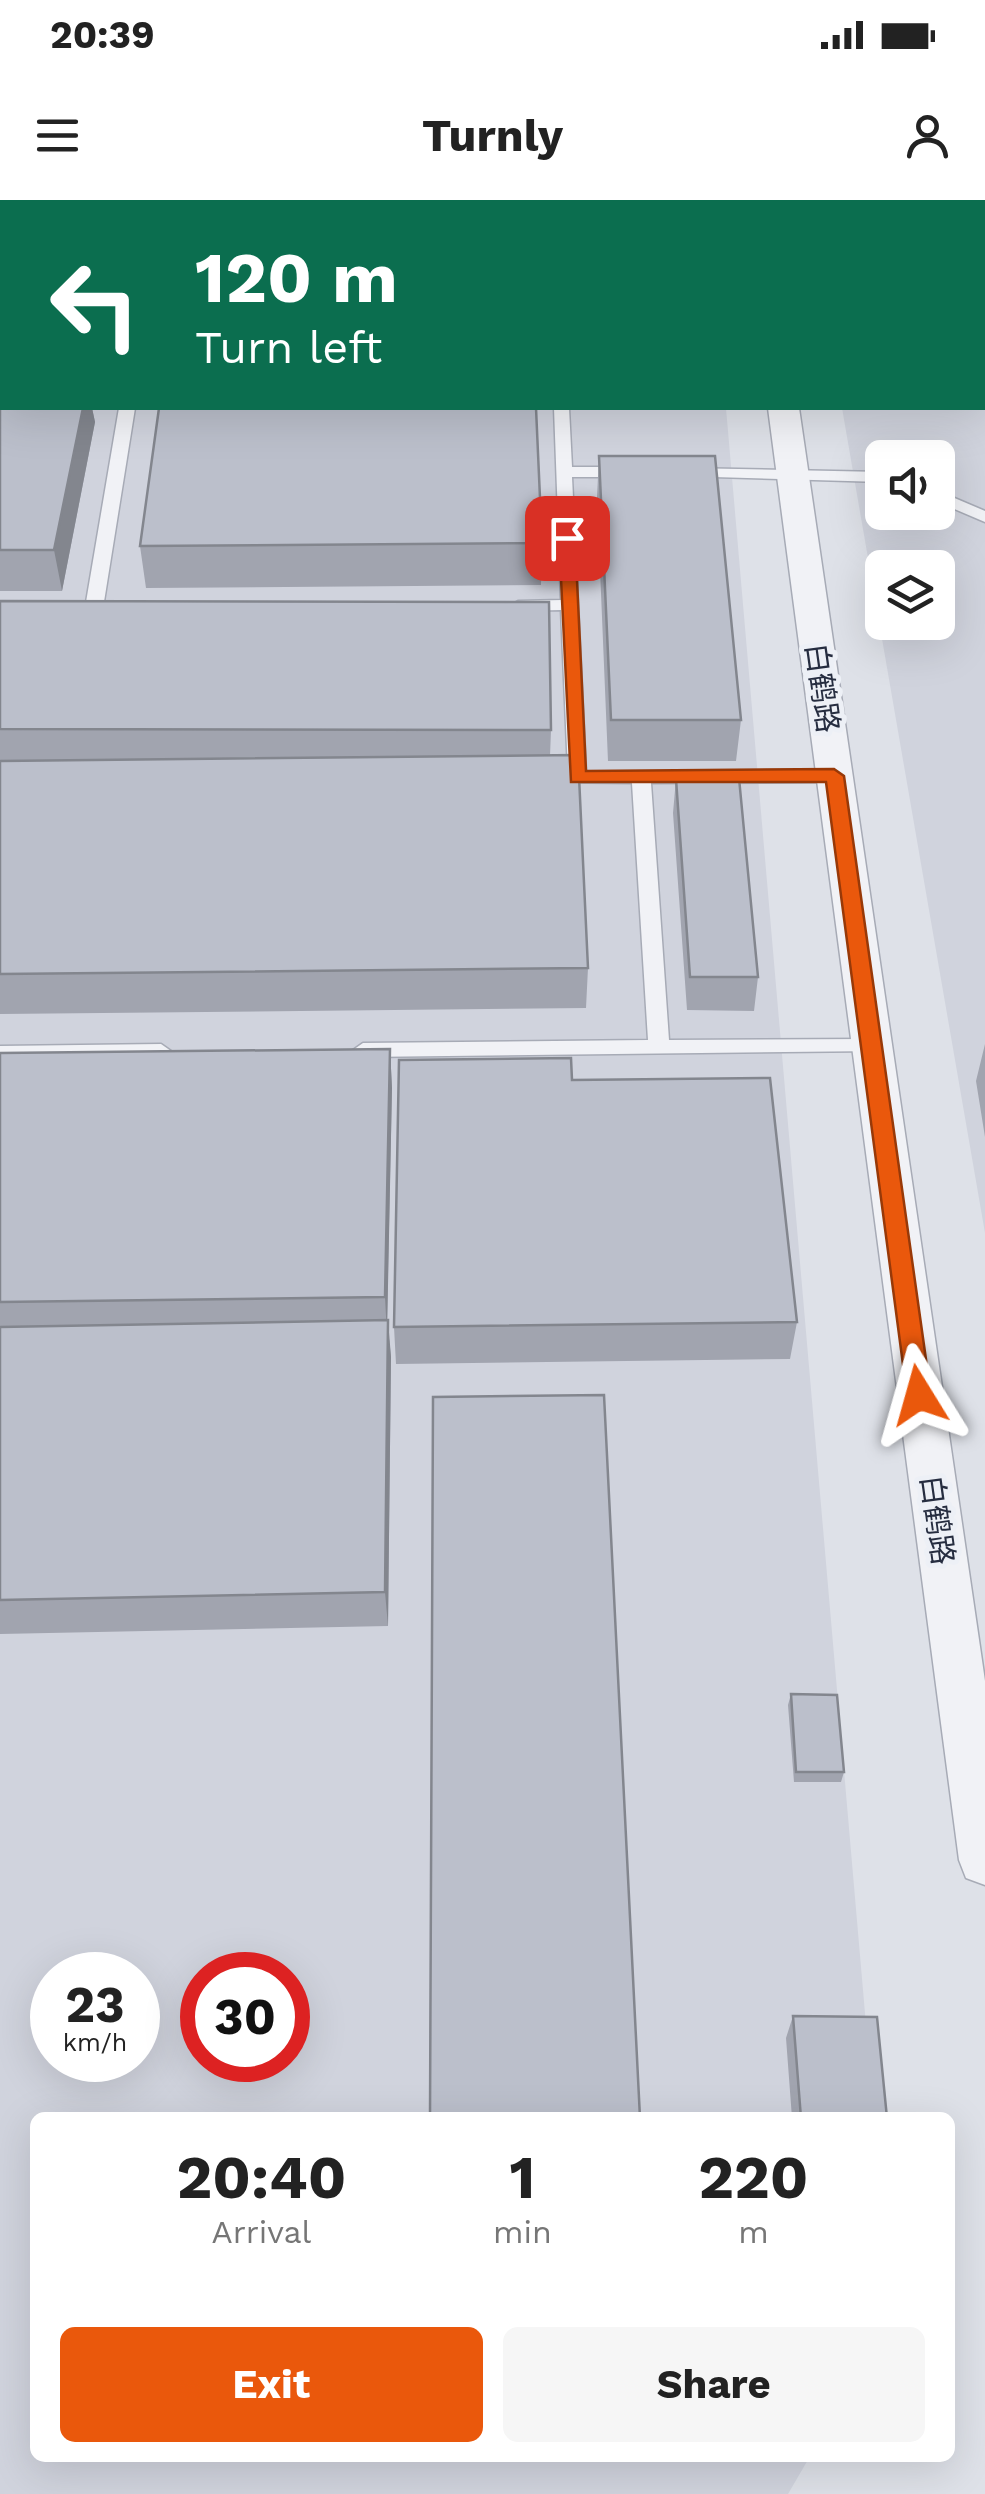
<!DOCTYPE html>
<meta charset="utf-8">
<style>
:root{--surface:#fff;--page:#f6f6f6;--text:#222;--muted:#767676;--accent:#ea580c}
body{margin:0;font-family:"Work Sans","Noto Sans SC",sans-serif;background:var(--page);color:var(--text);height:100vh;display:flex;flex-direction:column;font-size:38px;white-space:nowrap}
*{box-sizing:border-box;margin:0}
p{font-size:32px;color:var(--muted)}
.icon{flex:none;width:55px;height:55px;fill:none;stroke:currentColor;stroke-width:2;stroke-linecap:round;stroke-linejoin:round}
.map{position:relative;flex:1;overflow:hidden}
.details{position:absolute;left:30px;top:1912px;width:925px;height:350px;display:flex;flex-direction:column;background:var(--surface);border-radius:15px;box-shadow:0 10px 40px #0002}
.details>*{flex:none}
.banner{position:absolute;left:0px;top:0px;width:985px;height:210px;box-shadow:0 10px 40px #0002;background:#0b6e4f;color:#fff;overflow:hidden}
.controls{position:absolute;left:865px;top:240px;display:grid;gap:20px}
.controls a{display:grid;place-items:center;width:90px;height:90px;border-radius:15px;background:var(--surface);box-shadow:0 10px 40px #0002;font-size:50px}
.speed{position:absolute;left:30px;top:1752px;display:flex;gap:20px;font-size:50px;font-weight:700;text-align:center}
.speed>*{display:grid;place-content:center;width:130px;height:130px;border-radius:50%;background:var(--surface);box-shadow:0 10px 40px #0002;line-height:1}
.speed small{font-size:25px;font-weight:400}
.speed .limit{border:15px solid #d22;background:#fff;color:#111}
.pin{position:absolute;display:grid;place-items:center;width:85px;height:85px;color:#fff;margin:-42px;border-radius:20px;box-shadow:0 5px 15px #0006}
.me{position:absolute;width:110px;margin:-55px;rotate:352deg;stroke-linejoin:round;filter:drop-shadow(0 0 8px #0008)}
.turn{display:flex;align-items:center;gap:35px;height:210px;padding:0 30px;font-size:45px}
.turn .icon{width:130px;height:130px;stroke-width:2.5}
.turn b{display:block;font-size:70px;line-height:85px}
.eta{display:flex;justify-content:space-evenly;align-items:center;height:170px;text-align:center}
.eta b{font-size:60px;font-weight:700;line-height:70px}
.action{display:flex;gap:20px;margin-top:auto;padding:20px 30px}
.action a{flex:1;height:115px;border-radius:15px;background:var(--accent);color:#fff;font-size:40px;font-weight:700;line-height:115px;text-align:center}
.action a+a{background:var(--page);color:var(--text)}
.status{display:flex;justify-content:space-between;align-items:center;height:70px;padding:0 50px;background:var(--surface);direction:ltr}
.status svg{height:28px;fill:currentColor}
header{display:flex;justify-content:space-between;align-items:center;height:130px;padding:0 30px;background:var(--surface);font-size:45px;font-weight:700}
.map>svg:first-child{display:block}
.built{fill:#d0d3dd;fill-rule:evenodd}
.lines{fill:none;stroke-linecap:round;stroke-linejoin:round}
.lane-casing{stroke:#a7abb6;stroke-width:3}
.street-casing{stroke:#a7abb6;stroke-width:3}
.lane{fill:#f1f2f6;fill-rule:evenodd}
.street{fill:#f1f2f6;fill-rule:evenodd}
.wall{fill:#a1a4af}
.shaded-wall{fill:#83868e}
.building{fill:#bbbfcb;stroke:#83868e;stroke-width:2.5}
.route{fill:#ea580c;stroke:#983908;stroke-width:2.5}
.labels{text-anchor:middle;stroke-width:10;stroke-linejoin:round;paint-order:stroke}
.street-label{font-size:30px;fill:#262d40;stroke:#edf0f6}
</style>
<div class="status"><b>20:39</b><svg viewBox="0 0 49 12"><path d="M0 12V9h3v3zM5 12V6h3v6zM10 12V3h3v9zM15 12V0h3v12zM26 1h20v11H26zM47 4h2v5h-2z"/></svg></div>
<header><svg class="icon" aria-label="menu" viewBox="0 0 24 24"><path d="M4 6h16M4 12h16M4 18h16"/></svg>Turnly<svg class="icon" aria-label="person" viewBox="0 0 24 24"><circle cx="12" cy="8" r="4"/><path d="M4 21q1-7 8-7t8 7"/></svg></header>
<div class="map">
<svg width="985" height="2294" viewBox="0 0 985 2294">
<rect width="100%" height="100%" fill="#dee1e8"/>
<path class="built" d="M982 36H985V1033L842 208H982ZM882 258H938V312H882ZM882 368H938V422H882Z
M0 41 2 208H726L874 1917 35 1918V2258H809L788 2294H0ZM52 1775H138V1860H52ZM202 1775H288V1860H202Z"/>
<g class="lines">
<defs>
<path id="lane" d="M0 175 2 176V185H0Z
M119 208H135L103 408 94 413 85 408Z
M554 208H569L572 267H629L637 272 629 277H572L586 572 834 570 843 576 834 582 651 583 669 840 870 839 880 846 877 851 363 857 353 850 363 843 648 840 632 583 542 582V574L568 572 561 410 518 411 509 406 518 401 561 400Z
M686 268 882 272V282L680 276 678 273Z
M938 291 985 311V322L938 302Z
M161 844 171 851 161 858 0 860V846Z"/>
<path id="street" d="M740 0H768V2H740Z
M978 2H985V18L982 2Z
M0 7 2 8V25H0Z
M768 208H799L985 1481V1685L966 1678 959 1660Z"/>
</defs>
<use href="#lane" class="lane-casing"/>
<use href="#street" class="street-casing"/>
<use href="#lane" class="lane"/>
<use href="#street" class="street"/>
</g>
<path class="wall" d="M0 35H2V137H0Z
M0 180 2 208H92L95 222 62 391H0Z
M599 256 741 520 736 561H608L597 297Z
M542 343 541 385 146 388 140 346Z
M0 401 551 530 550 556 588 768 586 808 0 814Z
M676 579 758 777 754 811 687 810 673 613Z
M985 844V937L976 881Z
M390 849 392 888 387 1120 391 1157 388 1426 0 1434V853Z
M572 880 797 1122 790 1159 396 1164 394 1127Z
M791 1494 844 1572 841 1582H794L788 1505Z
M793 1816 887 1918H792L786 1838Z"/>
<path class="shaded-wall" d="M83 208H92L95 222 62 391 54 350Z
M390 849 392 888 387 1135 385 1097Z
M388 1120 391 1157 388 1426 385 1392Z"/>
<path class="building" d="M0 35H2V97H0Z
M0 180H2V208H83L54 350H0Z
M159 208H536L542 343 140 346Z
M599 256H715L741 520H611Z
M0 401 549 402 551 530 0 529Z
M578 555 588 768 0 774V561Z
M739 578 758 777H690L676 579Z
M390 849 385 1097 0 1102V853Z
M571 858 572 880 770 878 797 1122 394 1127 399 860Z
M388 1120 385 1392 0 1400V1127Z
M604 1195 640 1918H430L433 1197Z
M791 1494 837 1495 844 1572H796Z
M793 1816 877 1817 887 1918H801Z"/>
<path class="route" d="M567 333 575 338 586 571 834 569 844 576 931 1195 927 1201H911L907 1195 826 582H571L559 338Z"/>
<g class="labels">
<g class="street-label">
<text transform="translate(822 488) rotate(82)" y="10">白鹤路</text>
<text transform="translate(937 1320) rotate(82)" y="10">白鹤路</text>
</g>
</g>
</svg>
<div class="controls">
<a><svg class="icon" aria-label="sound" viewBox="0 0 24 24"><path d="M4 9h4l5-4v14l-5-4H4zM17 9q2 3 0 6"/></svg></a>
<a><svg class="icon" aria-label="layers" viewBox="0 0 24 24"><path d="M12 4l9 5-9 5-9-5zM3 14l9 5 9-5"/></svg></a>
</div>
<div class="speed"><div>23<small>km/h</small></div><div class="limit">30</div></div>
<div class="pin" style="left:567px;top:338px;background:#d93025"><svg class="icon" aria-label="arrive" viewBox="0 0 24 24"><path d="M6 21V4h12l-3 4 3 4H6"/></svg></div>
<svg class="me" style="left:919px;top:1195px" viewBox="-20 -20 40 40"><path d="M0-17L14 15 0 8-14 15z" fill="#ea580c" stroke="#fff" stroke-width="4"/></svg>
<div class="banner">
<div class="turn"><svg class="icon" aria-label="left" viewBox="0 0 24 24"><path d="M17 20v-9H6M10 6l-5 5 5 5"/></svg><div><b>120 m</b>Turn left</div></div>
</div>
<section class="details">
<div class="eta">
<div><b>20:40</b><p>Arrival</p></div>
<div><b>1</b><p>min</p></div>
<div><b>220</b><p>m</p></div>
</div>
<div class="action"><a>Exit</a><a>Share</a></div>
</section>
</div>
